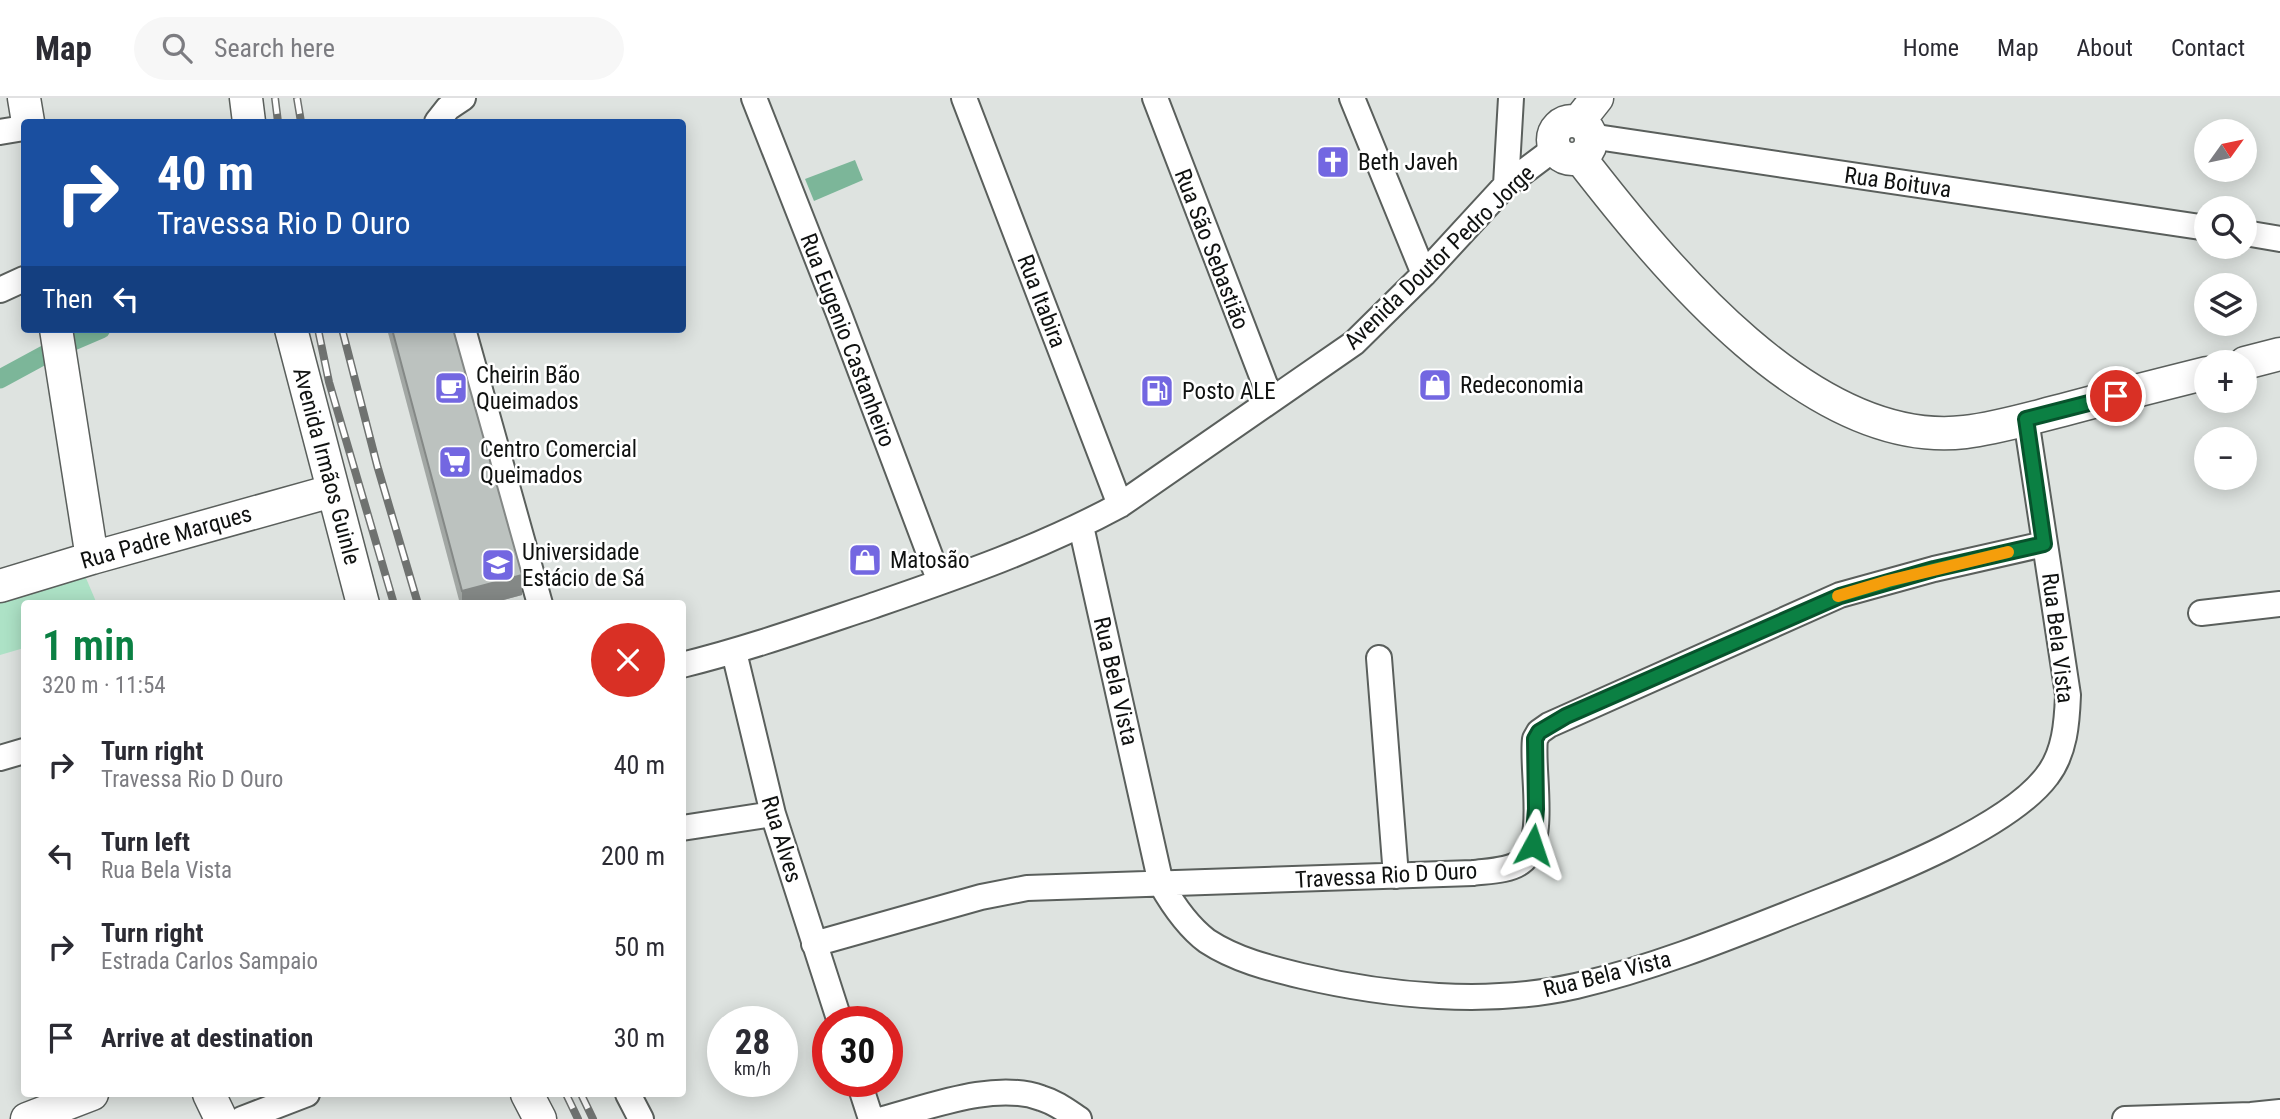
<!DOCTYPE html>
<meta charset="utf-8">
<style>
:root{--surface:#fff;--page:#f7f7f7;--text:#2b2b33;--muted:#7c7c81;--line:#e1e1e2;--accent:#0b8043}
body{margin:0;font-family:"Roboto Condensed",sans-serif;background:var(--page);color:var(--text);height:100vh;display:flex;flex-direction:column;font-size:26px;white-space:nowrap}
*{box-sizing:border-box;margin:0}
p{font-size:23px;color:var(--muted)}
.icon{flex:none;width:38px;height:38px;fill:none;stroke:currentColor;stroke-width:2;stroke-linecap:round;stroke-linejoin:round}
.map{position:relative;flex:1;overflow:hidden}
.sheet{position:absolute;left:21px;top:502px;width:665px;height:497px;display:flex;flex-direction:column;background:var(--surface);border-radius:7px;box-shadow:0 4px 18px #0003}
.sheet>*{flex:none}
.banner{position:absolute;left:21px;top:21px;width:665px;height:214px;border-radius:7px;box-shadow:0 4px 18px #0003;background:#1a4fa0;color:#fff;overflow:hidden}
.needle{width:46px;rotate:57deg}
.tools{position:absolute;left:2194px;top:21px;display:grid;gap:14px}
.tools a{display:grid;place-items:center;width:63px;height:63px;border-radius:50%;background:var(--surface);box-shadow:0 4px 18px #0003;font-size:35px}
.speed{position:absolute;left:707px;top:908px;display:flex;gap:14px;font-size:35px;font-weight:700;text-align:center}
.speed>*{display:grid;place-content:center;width:91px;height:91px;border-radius:50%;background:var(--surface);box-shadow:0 4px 18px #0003;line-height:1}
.speed small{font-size:18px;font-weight:400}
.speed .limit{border:10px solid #d22;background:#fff;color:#111}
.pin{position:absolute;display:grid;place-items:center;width:60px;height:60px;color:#fff;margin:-30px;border:4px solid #fff;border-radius:50%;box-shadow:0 2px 7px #0007}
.me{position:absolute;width:77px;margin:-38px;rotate:5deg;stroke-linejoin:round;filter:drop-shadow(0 0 5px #0008)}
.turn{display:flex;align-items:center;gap:24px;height:147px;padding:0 21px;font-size:32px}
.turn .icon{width:91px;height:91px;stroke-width:2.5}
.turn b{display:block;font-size:49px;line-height:60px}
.then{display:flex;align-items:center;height:66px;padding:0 21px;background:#0003;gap:14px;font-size:26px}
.round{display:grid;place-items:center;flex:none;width:74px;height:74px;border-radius:37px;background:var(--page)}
.headline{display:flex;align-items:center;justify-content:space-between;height:119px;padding:0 21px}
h1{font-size:42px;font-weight:600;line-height:52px;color:var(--accent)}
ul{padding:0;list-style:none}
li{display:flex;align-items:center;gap:21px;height:91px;padding:0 21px}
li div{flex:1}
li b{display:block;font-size:26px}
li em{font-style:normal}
header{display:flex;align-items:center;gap:42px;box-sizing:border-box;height:98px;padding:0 35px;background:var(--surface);border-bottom:2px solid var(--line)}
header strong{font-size:33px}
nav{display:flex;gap:38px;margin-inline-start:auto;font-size:24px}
.search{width:490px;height:63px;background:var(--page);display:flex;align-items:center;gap:18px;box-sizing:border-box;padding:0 24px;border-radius:38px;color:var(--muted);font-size:26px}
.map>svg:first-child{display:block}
.green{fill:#ade2c6}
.water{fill:#7cb699}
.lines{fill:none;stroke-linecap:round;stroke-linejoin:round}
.canal{stroke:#7cb699;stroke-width:19}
.minor-casing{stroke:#5a5f5c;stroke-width:28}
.major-casing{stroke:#5a5f5c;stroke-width:35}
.minor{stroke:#fff;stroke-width:24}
.major{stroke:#fff;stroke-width:32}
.rail-casing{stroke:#6f7270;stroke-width:8}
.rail{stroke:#fff;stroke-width:5;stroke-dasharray:16;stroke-linecap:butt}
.wall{fill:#a2a7a4}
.shaded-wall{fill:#848886}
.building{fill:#bcc2bf;stroke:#848886;stroke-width:2}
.route-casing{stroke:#07532c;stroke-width:18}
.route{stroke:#0b8043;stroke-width:12}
.slow{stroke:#f59e0b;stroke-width:12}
.labels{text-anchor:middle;stroke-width:5;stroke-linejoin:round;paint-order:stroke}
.poi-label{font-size:23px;fill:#0f1110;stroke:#fff;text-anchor:start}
.street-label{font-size:23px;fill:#0f1110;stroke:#fff}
</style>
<header>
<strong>Map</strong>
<div class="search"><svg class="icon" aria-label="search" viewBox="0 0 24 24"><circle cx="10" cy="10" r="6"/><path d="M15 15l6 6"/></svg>Search here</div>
<nav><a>Home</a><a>Map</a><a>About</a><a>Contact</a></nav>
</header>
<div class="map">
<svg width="2280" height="1021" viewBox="0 0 2280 1021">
<rect width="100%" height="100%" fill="#dee3e0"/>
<path class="green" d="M83 473 97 506H24V550L0 557V502Z"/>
<path class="water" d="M855 62 863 82 814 103 805 81Z"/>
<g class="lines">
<path class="canal" d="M0 281 59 249 101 231"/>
<defs>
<path id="minor" d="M754 0 839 216 940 484
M964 0 1120 407
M1155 0 1271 302
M1352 0 1424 176
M437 24 448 10 463 0
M0 34 24 30
M1590 38 2207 130
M1506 87 1511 0
M2245 135 2280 141
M0 192 24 181
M463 231 540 506
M1081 428 1161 786C1173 807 1187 828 1207 843 1236 862 1269 870 1302 878 1388 898 1488 908 1576 888 1662 868 1744 833 1826 801 1887 777 2009 729 2047 678 2065 655 2067 624 2068 597L2026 321
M2201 515 2280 506
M734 554 773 716 840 924
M1379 560 1396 778
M682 567C747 551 809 529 872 508 956 479 1041 450 1120 407L1354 245 1424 176 1506 87 1554 51
M0 660 24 653
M682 730 773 716
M814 846 981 799 1027 790 1473 775C1488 773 1509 773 1521 764 1548 745 1531 671 1535 641L1539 634 1549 627 1840 497 1934 471 2044 446
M859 984 871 1021
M628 996 641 1021
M242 1021 307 996
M883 1021C929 1009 995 983 1041 1000 1055 1004 1067 1013 1079 1021
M2125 1021 2251 1017 2280 1014"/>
<path id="major" d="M24 0 28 24
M246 0 249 24
M1553 42a19 19 0 1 1 38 0a19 19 0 1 1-38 0Z
M1578 24 1597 0
M1580 60C1663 167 1812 352 1965 334 1998 330 2031 320 2063 312 2111 299 2159 287 2207 275
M56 231 92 460
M291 231 363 506
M2245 265 2280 256
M0 488 92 460 332 393
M209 996 221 1021
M527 996 540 1021
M27 1021 92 996"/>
</defs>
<use href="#minor" class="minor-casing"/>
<use href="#major" class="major-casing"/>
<use href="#minor" class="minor"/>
<use href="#major" class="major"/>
<defs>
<path id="rail" d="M275 0 278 24
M297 0 301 24
M318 231 329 284 394 506
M342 231 377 367 418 506
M566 996 578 1021
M581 996 593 1021"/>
</defs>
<use href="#rail" class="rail-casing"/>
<use href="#rail" class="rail"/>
</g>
<path class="wall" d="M387 231H453L522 497 488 506H460Z"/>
<path class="shaded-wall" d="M522 477V497L488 506H462V493Z"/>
<path class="building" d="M392 231H453L522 477 462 493Z"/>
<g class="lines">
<defs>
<path id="route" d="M1533 747 1536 711 1535 641 1539 634 1566 618 1840 498 1934 471 2044 446 2026 321 2116 298"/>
</defs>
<use href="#route" class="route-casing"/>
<use href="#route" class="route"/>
<path class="slow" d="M1838 498 1888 483 2008 454"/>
</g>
<defs>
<symbol id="church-square" viewBox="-11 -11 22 22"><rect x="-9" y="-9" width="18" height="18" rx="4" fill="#7367e1" stroke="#fff"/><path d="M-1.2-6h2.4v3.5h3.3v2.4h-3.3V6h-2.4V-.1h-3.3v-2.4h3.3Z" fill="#fff"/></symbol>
<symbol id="shop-square" viewBox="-11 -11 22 22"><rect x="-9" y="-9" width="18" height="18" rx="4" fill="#7367e1" stroke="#fff"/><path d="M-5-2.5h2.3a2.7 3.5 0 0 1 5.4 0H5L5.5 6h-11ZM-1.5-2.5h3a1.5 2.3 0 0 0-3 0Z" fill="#fff"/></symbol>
<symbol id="cafe-square" viewBox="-11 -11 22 22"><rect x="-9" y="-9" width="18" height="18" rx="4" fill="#7367e1" stroke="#fff"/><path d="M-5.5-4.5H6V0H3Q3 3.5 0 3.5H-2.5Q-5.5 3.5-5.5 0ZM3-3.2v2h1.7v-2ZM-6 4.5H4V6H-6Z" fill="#fff"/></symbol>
<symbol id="fuel-square" viewBox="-11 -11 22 22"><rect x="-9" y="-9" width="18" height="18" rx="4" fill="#7367e1" stroke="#fff"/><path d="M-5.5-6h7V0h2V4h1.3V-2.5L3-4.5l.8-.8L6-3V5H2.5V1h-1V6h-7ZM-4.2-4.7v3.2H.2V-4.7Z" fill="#fff"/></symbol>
<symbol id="supermarket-square" viewBox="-11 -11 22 22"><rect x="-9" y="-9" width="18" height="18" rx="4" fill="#7367e1" stroke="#fff"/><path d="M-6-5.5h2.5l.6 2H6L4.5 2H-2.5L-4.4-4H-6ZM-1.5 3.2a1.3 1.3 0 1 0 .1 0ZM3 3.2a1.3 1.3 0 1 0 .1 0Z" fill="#fff"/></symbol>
<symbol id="university-square" viewBox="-11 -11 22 22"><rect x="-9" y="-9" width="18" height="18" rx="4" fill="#7367e1" stroke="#fff"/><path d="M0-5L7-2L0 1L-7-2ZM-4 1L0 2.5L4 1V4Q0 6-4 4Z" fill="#fff"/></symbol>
</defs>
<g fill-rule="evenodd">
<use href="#church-square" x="1314" y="45" width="38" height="38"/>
<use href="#shop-square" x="1416" y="268" width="38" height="38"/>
<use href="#cafe-square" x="432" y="271" width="38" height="38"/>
<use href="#fuel-square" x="1138" y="274" width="38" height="38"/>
<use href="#supermarket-square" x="436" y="345" width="38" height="38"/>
<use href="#shop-square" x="846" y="443" width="38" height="38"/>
<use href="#university-square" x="479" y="448" width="38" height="38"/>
</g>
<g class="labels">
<g class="poi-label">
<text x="1358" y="72">Beth Javeh</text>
<text x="476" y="285">Cheirin Bão<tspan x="476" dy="26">Queimados</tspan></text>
<text x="1460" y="295">Redeconomia</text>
<text x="1182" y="301">Posto ALE</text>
<text x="480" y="359">Centro Comercial<tspan x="480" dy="26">Queimados</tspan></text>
<text x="522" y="462">Universidade<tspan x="522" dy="26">Estácio de Sá</tspan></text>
<text x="890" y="470">Matosão</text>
</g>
<g class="street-label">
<text transform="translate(1898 84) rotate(8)" y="8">Rua Boituva</text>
<text transform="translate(1212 151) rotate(69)" y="8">Rua São Sebastião</text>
<text transform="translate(1439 159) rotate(-44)" y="8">Avenida Doutor Pedro Jorge</text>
<text transform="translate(1042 203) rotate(69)" y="8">Rua Itabira</text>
<text transform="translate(848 242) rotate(69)" y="8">Rua Eugenio Castanheiro</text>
<text transform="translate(327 368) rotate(75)" y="8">Avenida Irmãos Guinle</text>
<text transform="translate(166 439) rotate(-16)" y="8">Rua Padre Marques</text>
<text transform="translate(2058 540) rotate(83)" y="8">Rua Bela Vista</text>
<text transform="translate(1116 583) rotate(77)" y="8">Rua Bela Vista</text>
<text transform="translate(782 741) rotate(73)" y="8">Rua Alves</text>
<text transform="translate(1386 777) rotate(-3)" y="8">Travessa Rio D Ouro</text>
<text transform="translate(1607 876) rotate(-14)" y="8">Rua Bela Vista</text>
</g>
</g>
</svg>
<div class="tools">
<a><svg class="needle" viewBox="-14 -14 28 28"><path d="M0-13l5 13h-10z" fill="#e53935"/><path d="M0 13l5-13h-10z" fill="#7c7c81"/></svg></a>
<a><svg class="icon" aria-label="search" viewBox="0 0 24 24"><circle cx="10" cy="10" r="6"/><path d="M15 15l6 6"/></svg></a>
<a><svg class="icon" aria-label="layers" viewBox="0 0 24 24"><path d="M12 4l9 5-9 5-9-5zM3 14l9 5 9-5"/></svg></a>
<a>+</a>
<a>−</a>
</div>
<div class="speed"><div>28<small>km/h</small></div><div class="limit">30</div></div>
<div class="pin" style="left:2116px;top:298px;background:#d93025"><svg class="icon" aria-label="arrive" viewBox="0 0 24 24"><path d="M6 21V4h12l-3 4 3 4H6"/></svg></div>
<svg class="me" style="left:1533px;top:747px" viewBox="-20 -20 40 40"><path d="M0-17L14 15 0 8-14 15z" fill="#0b8043" stroke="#fff" stroke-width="4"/></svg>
<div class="banner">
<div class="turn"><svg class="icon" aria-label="right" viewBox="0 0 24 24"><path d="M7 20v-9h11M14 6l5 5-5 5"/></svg><div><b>40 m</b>Travessa Rio D Ouro</div></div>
<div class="then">Then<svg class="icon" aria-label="left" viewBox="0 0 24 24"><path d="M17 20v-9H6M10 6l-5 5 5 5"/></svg></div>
</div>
<section class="sheet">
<div class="headline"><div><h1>1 min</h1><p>320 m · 11:54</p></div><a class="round" style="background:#d93025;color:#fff"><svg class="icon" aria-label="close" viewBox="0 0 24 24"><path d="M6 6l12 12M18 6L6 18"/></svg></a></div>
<ul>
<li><svg class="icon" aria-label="right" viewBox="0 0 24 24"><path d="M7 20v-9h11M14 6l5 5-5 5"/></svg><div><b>Turn right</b><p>Travessa Rio D Ouro</p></div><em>40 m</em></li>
<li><svg class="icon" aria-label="left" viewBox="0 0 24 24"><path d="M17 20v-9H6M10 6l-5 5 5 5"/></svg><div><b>Turn left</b><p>Rua Bela Vista</p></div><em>200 m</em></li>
<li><svg class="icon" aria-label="right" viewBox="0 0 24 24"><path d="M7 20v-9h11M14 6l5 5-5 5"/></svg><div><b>Turn right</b><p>Estrada Carlos Sampaio</p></div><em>50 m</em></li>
<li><svg class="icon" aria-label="arrive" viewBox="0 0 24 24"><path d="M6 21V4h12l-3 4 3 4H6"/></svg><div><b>Arrive at destination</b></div><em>30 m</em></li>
</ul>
</section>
</div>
